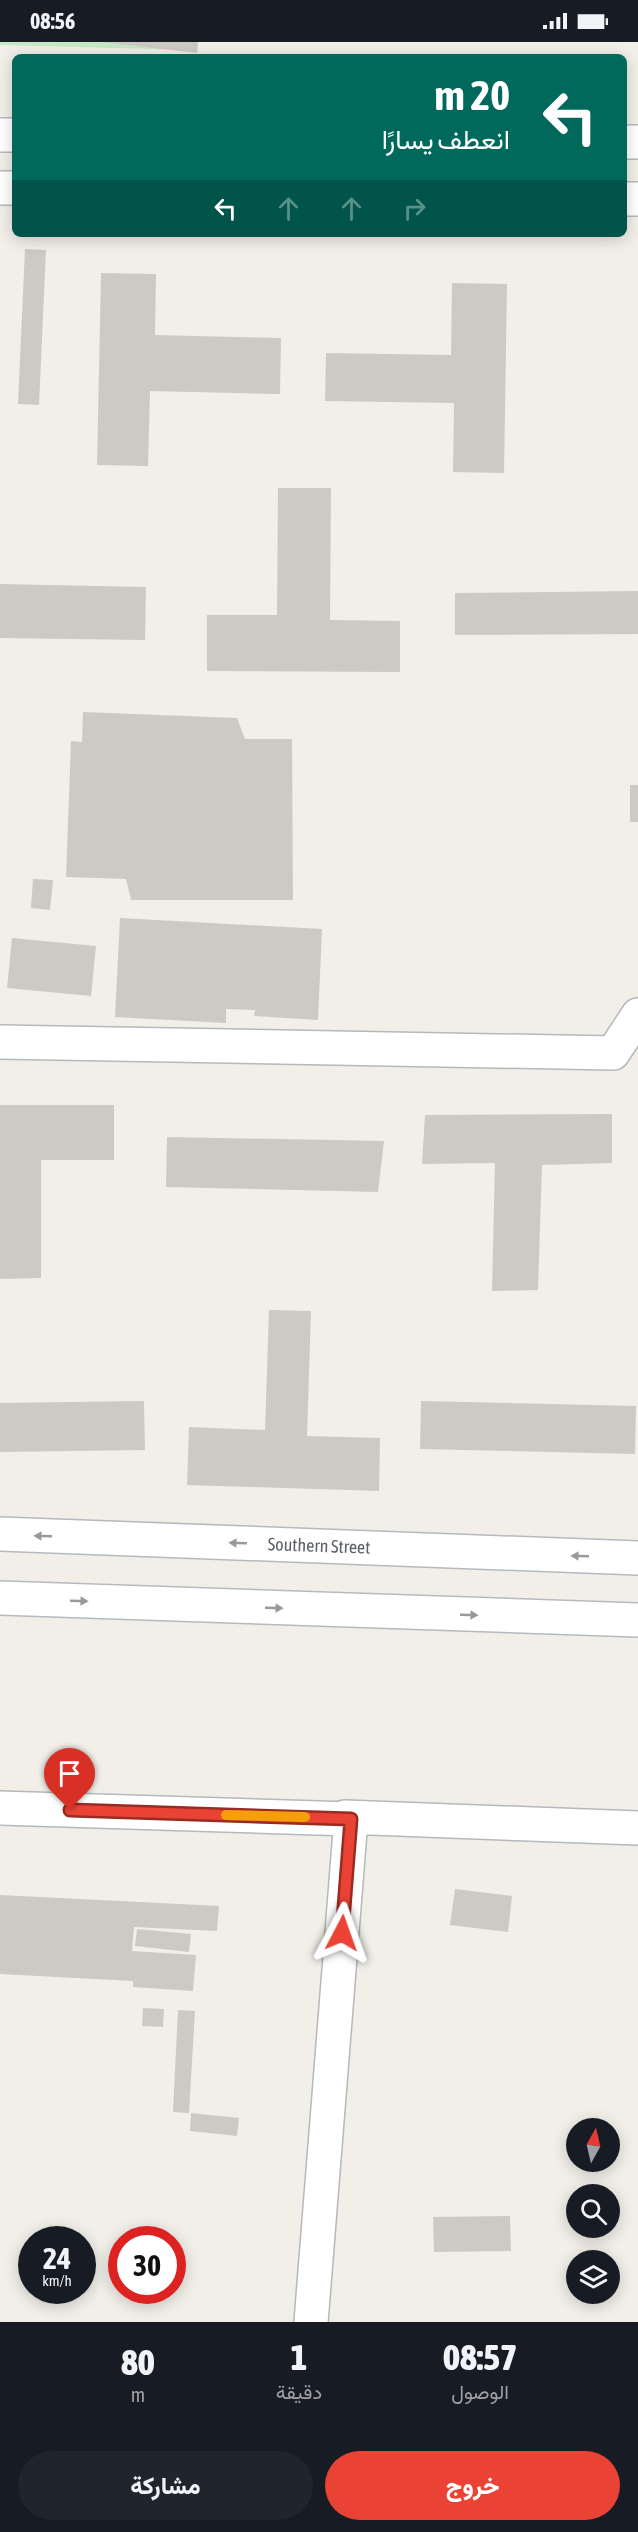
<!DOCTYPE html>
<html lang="ar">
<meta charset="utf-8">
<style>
:root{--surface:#171b24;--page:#20242c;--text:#f1f3f6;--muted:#9ea1a6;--accent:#ea4335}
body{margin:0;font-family:"Asap Condensed",Vazirmatn,sans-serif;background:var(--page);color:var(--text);direction:rtl;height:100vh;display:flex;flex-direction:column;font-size:22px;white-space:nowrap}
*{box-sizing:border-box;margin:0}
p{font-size:20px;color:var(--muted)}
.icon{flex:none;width:33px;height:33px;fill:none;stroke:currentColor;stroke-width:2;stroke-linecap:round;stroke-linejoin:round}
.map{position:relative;height:2280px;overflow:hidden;direction:ltr}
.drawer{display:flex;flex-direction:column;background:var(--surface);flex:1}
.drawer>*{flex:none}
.banner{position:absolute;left:12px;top:12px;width:615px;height:183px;border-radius:9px;box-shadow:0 3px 15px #0003;direction:rtl;background:#00695c;color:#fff;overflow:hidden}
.needle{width:39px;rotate:8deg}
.fabs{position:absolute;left:566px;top:2076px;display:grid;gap:12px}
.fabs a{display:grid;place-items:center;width:54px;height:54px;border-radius:50%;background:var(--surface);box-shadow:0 3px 15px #0003;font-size:30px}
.speed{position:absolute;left:18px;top:2184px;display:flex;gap:12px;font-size:30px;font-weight:700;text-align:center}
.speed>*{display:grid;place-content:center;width:78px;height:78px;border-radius:50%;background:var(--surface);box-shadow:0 3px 15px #0003;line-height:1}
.speed small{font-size:15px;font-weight:400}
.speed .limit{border:9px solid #d22;background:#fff;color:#111}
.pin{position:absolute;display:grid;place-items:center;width:51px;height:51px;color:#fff;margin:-62px -26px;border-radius:50% 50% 50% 0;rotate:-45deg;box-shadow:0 0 6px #0007}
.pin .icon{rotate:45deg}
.me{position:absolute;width:66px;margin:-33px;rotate:4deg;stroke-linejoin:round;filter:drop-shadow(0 0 4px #0008)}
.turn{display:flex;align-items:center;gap:21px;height:126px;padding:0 18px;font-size:27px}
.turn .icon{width:78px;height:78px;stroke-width:2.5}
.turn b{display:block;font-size:42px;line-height:51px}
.lanes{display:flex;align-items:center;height:57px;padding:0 18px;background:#0003;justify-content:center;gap:30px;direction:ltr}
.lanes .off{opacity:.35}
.eta{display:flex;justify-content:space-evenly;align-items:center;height:102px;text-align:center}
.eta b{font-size:36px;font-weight:800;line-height:42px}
.primary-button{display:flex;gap:12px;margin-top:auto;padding:12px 18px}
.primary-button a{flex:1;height:69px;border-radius:36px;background:var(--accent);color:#fff;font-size:24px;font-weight:800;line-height:69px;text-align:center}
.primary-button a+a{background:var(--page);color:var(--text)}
.status{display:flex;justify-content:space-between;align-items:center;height:42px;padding:0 30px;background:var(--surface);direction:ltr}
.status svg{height:16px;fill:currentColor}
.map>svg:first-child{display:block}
.green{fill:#c5e8c5}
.building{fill:#cccac5}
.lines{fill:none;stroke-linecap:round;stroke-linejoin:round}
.minor-casing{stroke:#b5b8bc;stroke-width:36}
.secondary-casing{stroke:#b6babf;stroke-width:36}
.minor{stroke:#fff;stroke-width:33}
.secondary{stroke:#fff;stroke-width:33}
.oneway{fill:#979a9d}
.route-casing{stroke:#982c22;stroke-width:15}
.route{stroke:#ea4335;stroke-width:10}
.slow{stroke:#f59e0b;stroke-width:10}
.labels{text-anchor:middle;stroke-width:4.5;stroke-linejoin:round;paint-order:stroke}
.street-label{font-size:18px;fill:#5f6368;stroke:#fff}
</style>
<div class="status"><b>08:56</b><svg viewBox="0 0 49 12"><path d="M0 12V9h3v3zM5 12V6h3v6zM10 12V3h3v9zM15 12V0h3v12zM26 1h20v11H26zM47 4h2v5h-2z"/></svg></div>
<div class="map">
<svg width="638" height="2280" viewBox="0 0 638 2280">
<rect width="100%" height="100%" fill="#f1efe8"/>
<path class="green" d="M0 0H192V8L0 3Z"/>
<path class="building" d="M101 0H198L197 11Z
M25 207 46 208 39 363 18 362Z
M101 231 156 232 155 293 281 296 280 352 150 349 148 424 97 423Z
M452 241 507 242 504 431 453 430 454 361 325 359 326 311 451 313Z
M278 446H331L330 578 400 579V630L207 629V573H277Z
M0 542 146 545 145 598 0 596Z
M638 549V592L455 593V551Z
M83 670 237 676 245 697H292L293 858H131L126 837 66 835 71 699 82 700Z
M630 743H638V780H630Z
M33 837 53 838 50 868 31 866Z
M120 876 322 887 318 978 254 974 255 968 226 967V981L115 975Z
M12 896 96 904 91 954 7 946Z
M0 1063H114V1118H41V1236L0 1237Z
M612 1072V1121L542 1123 538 1248 492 1249 495 1121 422 1122 425 1073Z
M167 1095 384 1099 378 1150 166 1145Z
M269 1268 311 1269 307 1394 380 1396 379 1449 187 1443 189 1385 265 1388Z
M144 1359 145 1408 0 1410V1361Z
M421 1359 636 1364 635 1412 420 1407Z
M455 1847 512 1854 508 1890 450 1883Z
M0 1853 219 1864 217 1889 134 1885 132 1909 196 1913 193 1949 133 1945V1939L0 1932Z
M137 1887 191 1892 189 1910 135 1904Z
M143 1966 164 1967 163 1985 142 1984Z
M178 1968 195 1969 189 2071 173 2070Z
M191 2071 239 2076 237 2094 190 2089Z
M510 2174 511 2209 434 2210 433 2175Z"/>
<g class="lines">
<defs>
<path id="minor" d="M0 93H15
M624 100H638
M0 146H15
M624 157H638
M0 1000 613 1011 638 973
M0 1766 351 1777
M345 1775 638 1786
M311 2280 351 1777 345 1775"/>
<path id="secondary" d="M0 1492 638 1516
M0 1556 638 1578"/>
</defs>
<use href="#minor" class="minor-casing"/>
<use href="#secondary" class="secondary-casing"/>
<use href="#minor" class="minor"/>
<use href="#secondary" class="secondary"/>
</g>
<defs><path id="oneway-solid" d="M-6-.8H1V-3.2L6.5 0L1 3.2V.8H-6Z" transform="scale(1.5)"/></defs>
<g class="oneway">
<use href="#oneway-solid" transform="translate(43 1494) rotate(-178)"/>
<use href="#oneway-solid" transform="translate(238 1501) rotate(-178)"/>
<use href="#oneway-solid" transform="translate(580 1514) rotate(-178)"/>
<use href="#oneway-solid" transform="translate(79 1559) rotate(2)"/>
<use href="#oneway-solid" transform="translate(274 1566) rotate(2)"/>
<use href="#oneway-solid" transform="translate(469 1573) rotate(2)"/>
</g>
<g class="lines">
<defs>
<path id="route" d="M70 1768 351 1777 342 1891"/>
</defs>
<use href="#route" class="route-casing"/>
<use href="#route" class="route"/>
<path class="slow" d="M226 1773 305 1775"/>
</g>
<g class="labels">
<g class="street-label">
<text transform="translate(319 1504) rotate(2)" y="6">Southern Street</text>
</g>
</g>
</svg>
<div class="fabs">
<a><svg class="needle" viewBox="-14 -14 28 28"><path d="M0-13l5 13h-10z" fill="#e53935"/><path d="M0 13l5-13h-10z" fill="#9ea1a6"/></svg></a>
<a><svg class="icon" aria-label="search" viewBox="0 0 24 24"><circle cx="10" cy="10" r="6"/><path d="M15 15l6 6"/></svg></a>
<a><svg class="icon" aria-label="layers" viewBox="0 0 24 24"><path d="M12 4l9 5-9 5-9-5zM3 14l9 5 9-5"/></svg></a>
</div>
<div class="speed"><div>24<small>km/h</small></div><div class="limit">30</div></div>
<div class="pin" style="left:70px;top:1768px;background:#d93025"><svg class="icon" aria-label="arrive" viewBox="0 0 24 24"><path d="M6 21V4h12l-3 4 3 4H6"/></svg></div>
<svg class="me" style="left:342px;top:1891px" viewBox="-20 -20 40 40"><path d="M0-17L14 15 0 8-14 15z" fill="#ea4335" stroke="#fff" stroke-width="4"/></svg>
<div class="banner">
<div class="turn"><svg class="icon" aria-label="left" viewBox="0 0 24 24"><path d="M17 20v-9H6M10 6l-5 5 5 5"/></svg><div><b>20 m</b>انعطف يسارًا</div></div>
<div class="lanes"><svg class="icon" aria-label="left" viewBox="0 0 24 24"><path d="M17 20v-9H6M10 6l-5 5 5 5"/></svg><svg class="icon off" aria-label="ahead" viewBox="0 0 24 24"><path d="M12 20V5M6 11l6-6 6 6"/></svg><svg class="icon off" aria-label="ahead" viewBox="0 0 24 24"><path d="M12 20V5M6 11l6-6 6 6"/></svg><svg class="icon off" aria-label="right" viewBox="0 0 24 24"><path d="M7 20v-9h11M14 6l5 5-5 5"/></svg></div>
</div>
</div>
<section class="drawer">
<div class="eta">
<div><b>08:57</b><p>الوصول</p></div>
<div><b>1</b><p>دقيقة</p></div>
<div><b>80</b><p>m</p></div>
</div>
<div class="primary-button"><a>خروج</a><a>مشاركة</a></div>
</section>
